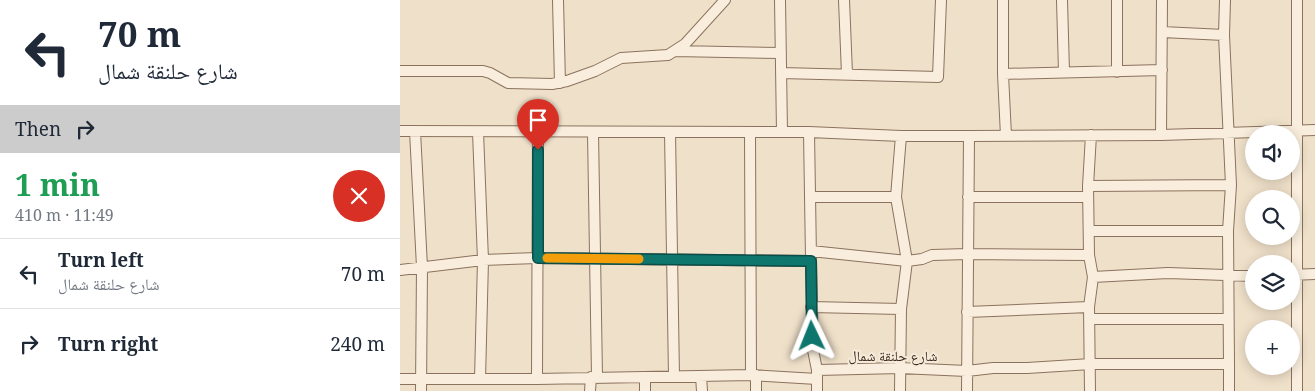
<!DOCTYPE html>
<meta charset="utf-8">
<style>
:root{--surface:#fff;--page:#f6f6f7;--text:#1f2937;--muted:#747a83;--line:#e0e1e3}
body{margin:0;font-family:"Noto Serif","Noto Naskh Arabic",serif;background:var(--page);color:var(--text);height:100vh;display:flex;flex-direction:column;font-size:19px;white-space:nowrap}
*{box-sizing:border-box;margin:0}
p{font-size:16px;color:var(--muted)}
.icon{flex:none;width:28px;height:28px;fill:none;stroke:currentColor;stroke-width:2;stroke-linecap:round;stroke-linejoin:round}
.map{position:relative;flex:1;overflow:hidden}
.details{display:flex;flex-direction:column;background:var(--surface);width:400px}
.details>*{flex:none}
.hud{background:#fff;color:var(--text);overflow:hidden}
.tools{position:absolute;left:845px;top:125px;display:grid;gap:10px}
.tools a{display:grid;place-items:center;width:55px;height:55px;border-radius:50%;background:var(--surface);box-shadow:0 2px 12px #0003;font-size:25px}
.pin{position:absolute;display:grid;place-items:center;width:42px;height:42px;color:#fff;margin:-51px -21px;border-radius:50% 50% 50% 0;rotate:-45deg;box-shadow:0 0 5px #0007}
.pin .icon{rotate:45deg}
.me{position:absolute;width:55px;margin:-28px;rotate:358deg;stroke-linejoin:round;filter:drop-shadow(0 0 4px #0008)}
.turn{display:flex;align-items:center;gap:18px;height:105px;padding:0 15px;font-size:22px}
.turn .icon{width:65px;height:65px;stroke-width:2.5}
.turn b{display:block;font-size:35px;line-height:42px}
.then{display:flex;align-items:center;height:48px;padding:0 15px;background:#0003;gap:10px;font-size:19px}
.round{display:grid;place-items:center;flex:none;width:52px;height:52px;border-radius:26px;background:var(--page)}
.summary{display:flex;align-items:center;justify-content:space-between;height:85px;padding:0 15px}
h1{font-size:30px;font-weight:700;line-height:38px;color:#1e9e55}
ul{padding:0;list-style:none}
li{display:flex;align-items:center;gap:15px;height:70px;padding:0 15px;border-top:1px solid var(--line)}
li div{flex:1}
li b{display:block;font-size:19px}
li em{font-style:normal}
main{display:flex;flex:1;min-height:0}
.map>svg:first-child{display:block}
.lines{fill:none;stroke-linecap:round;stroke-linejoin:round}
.minor-casing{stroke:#8b725e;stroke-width:12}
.minor{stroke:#f9eedd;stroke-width:10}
.route-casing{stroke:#0a4d48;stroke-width:12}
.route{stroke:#0f766e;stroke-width:9}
.slow{stroke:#f59e0b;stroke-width:9}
.labels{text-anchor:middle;stroke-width:4;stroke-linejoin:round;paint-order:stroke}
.street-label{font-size:14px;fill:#3c2b21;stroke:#f6ebd9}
</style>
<main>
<section class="details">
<div class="hud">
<div class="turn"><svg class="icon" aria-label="left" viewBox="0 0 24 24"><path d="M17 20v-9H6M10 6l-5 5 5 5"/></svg><div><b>70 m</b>شارع حلنقة شمال</div></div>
<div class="then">Then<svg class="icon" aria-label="right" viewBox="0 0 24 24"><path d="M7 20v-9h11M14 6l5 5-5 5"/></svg></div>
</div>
<div class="summary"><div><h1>1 min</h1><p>410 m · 11:49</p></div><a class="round" style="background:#d93025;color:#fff"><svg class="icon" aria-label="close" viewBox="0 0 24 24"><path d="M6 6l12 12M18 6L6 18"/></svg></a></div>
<ul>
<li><svg class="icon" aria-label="left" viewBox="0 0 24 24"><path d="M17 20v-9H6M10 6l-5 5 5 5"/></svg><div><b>Turn left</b><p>شارع حلنقة شمال</p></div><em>70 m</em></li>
<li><svg class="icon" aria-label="right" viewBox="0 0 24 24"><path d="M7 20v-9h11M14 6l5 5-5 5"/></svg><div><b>Turn right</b></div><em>240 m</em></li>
</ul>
</section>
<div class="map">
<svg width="915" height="391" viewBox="0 0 915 391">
<rect width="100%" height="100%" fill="#efe0c9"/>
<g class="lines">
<defs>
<path id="minor" d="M158 0 160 83
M380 0 382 132
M444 0 447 74
M603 0V74L606 136
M662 0 664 72
M717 0V72
M825 0 824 35 831 185 828 231 829 364
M897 0C898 130 896 261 897 391
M762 32 824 35
M275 51 381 53
M0 71H83L90 73 108 83 152 84 167 81 195 71 221 58 268 55 285 44 325 0
M381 73 538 77 541 0
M603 74 762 70
M0 131 409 132 501 136H569L761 135 915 130
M15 131 22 267 21 391
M78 132 83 260 80 379
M193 132 197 376
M270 132 274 376
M350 132 351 375
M409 132 411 258
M761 135 762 0
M688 186 831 185
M411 197H496
M568 197H688
M689 231H828
M411 251 507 261 522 259 532 255 568 254 689 255
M0 270 83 260 137 258 411 261 413 350 417 370 500 368 567 371 593 368H627L691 364H829V391
M891 275 915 274
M693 277 768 273 854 276
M411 307 501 309
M567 312 689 307
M689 319H828
M417 372V391
M356 375V391
M301 376 302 391
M245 377V391
M0 379H137L351 375 417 379
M137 379 138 132
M190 391 191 377
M500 391 501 309 507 261 496 197 501 136
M567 391 569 136
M690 391 689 307 693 277 689 255 688 186 691 135"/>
</defs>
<use href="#minor" class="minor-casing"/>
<use href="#minor" class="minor"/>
</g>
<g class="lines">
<defs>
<path id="route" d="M138 150V258L411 261 412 336"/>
</defs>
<use href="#route" class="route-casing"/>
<use href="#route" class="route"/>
<path class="slow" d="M147 258 239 259"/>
</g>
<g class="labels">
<g class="street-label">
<text x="493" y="361">شارع حلنقة شمال</text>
</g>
</g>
</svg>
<div class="tools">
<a><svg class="icon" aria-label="sound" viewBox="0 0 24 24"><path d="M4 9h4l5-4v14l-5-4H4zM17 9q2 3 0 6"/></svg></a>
<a><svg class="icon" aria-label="search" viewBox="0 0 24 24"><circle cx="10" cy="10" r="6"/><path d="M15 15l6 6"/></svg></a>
<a><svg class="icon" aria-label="layers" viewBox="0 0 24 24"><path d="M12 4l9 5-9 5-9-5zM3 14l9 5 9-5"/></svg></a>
<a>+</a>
</div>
<div class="pin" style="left:138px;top:150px;background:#d93025"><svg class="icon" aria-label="arrive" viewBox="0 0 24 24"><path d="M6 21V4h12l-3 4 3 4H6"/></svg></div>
<svg class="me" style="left:412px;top:336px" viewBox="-20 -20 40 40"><path d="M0-17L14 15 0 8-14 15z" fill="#0f766e" stroke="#fff" stroke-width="4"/></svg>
</div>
</main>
